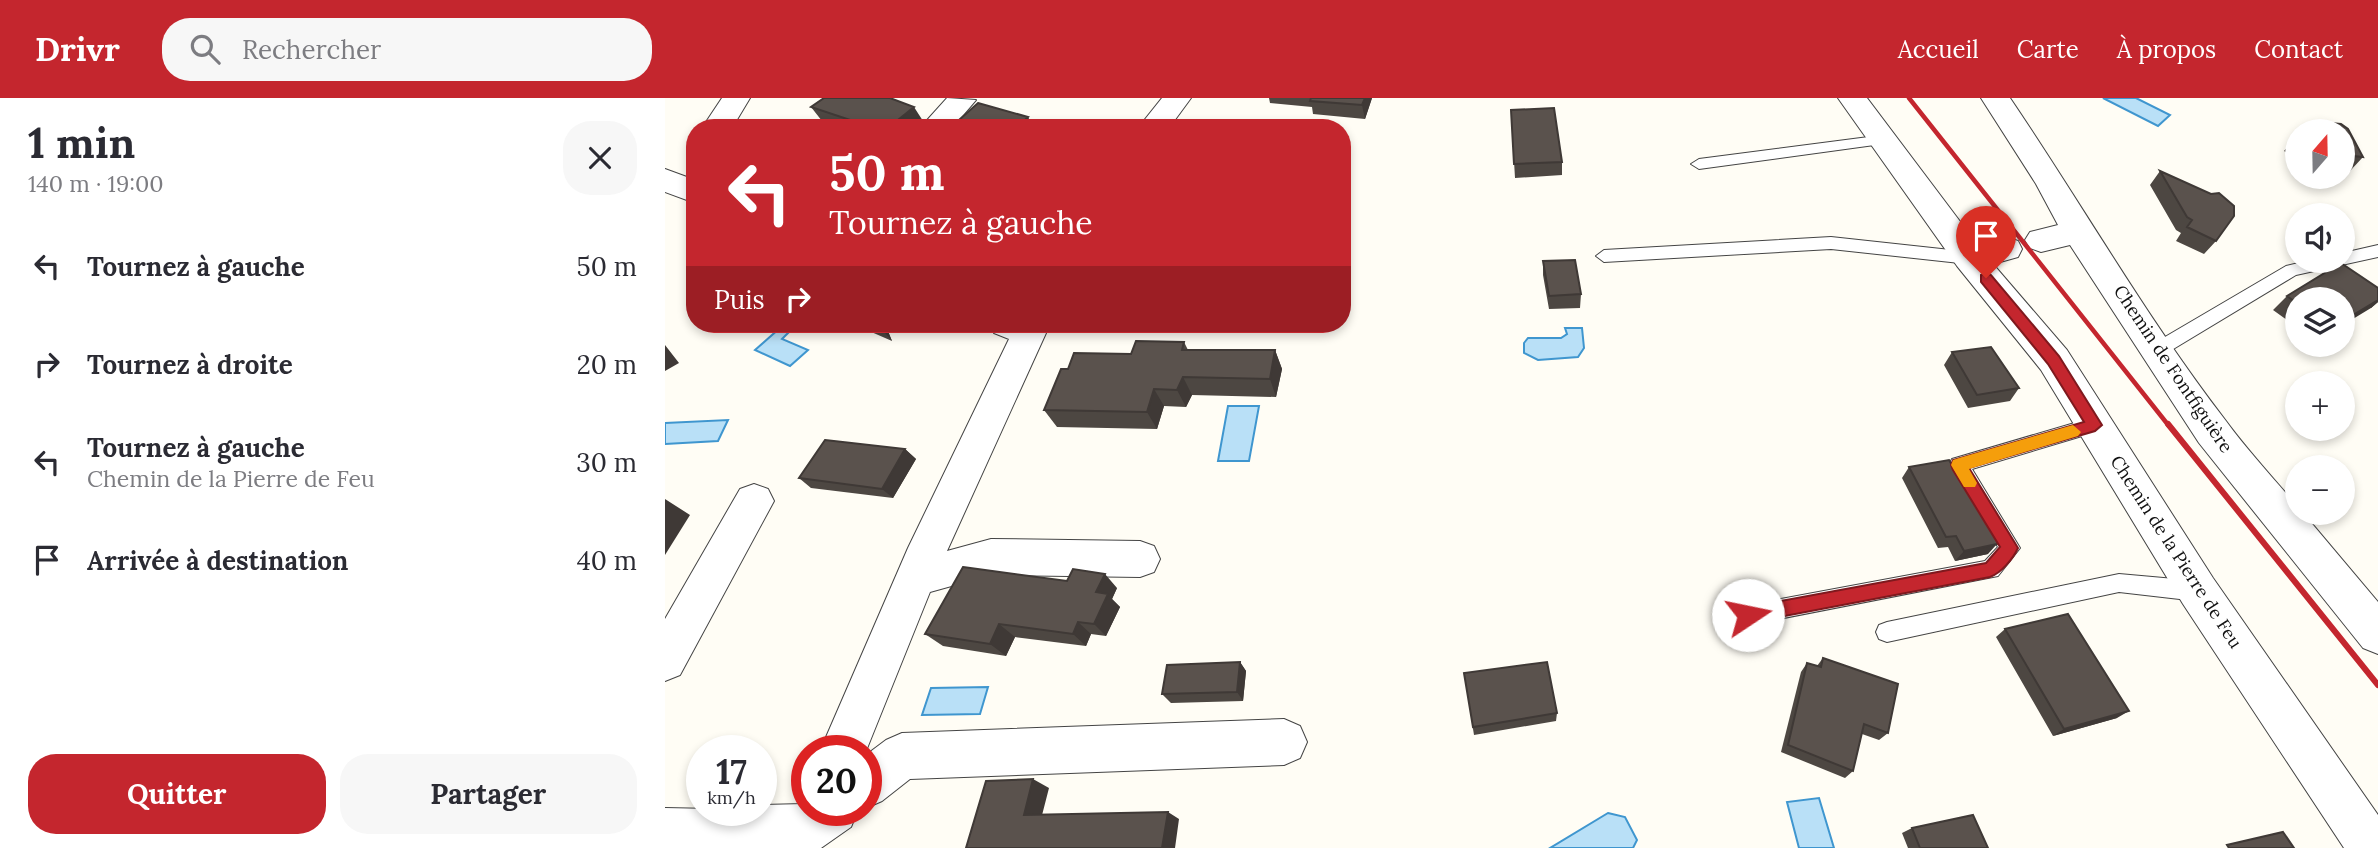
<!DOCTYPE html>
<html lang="fr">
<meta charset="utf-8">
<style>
:root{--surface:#fff;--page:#f7f7f7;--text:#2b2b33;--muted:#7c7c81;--accent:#c4262e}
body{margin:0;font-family:Lora,serif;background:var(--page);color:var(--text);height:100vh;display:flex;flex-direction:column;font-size:26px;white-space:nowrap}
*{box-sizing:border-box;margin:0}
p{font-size:23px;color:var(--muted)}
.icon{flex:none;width:38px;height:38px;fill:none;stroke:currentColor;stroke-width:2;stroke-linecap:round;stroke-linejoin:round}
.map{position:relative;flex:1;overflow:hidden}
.drawer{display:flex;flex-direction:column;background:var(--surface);width:665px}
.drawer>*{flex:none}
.banner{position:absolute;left:21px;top:21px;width:665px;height:214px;border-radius:28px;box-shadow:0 4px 10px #0003;background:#c4262e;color:#fff;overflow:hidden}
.needle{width:46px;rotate:20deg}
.fabs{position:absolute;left:1620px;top:21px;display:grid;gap:14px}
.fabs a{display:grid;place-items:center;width:70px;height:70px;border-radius:50%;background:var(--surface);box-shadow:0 4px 10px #0003;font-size:35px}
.speed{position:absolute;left:21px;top:637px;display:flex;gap:14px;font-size:35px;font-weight:700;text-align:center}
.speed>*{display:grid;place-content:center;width:91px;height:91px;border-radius:50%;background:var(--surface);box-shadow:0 4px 10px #0003;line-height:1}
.speed small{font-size:18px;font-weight:400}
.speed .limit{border:10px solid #d22;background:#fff;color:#111}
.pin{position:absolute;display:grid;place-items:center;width:60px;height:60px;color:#fff;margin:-72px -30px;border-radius:50% 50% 50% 0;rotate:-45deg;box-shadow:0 0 7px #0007}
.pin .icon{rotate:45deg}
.me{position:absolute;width:77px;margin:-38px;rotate:79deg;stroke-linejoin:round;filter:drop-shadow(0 0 5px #0008)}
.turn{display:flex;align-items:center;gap:24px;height:147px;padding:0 28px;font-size:32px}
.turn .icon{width:91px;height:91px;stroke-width:2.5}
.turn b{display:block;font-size:49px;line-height:60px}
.then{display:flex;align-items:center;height:66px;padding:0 28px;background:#0003;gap:14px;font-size:26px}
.round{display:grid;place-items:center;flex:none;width:74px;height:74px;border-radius:28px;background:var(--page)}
.summary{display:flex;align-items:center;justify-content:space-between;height:119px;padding:0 28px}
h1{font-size:42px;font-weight:700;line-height:52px}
.cta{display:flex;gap:14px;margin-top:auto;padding:14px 28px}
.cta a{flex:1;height:80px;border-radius:28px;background:var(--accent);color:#fff;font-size:28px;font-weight:700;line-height:80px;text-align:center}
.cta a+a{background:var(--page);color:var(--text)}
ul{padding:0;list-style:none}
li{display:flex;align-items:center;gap:21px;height:98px;padding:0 28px}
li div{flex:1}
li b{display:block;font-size:26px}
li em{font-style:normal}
header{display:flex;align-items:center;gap:42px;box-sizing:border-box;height:98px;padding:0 35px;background:var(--accent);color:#fff}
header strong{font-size:33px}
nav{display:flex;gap:38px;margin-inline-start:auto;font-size:24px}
.search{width:490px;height:63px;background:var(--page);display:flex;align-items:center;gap:18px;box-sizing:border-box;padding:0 24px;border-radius:28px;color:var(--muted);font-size:26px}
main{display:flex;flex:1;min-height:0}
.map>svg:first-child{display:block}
.water{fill:#b9e0f7;stroke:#3f96cf;stroke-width:2}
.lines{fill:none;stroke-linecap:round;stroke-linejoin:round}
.service-casing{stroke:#444;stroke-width:2}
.minor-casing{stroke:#444;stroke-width:2}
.service{fill:#fff;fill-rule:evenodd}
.minor{fill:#fff;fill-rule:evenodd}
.rail-far1{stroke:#c4262e;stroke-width:4.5}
.rail{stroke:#c4262e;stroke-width:6}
.wall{fill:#4d4742}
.shaded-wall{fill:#3f3936}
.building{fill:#5a524d;stroke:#3f3936;stroke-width:2}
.route{fill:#c4262e;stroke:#7f191e;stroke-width:2}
.slow{fill:#f59e0b}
.labels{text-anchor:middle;stroke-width:7;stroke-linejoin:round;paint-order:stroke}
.street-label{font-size:18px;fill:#111;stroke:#fff}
</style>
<header>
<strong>Drivr</strong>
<div class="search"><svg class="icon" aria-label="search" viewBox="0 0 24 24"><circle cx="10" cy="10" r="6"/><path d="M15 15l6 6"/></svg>Rechercher</div>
<nav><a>Accueil</a><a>Carte</a><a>À propos</a><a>Contact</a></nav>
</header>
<main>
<section class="drawer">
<div class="summary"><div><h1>1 min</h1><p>140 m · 19:00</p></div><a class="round"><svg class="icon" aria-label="close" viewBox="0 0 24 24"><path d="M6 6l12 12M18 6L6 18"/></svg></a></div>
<ul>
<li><svg class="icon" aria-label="left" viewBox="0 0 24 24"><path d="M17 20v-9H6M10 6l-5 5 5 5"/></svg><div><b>Tournez à gauche</b></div><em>50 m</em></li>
<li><svg class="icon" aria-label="right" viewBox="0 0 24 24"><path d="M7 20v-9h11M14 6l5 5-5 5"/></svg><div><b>Tournez à droite</b></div><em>20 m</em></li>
<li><svg class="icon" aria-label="left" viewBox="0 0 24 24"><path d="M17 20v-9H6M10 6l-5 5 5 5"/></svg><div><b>Tournez à gauche</b><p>Chemin de la Pierre de Feu</p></div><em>30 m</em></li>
<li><svg class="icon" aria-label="arrive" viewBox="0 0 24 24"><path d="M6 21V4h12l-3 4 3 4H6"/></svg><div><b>Arrivée à destination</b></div><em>40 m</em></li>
</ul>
<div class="cta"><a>Quitter</a><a>Partager</a></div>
</section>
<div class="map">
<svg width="1713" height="750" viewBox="0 0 1713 750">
<rect width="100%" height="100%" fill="#fffdf5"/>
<path class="water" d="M1438 0H1471L1505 17 1493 28Z
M115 230 124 234 117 241 143 252 125 268 90 252Z
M900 230H917L919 250 913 259 873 262 859 255V245L863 240H896L902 236Z
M563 308H594L584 363H553Z
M63 322 53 343 0 346V325Z
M323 589 315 616 257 617 266 590Z
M1154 700 1169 750H1134L1122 704Z
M943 715 960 719 972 742 968 750H885Z"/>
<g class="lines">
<defs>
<path id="service" d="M1219 37 1226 42 1224 45 1034 71 1026 66 1034 61Z
M1166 139 1304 154 1312 160 1304 166 1166 151 939 164 931 158 939 152Z
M1713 147V159L1631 177 1500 256H1488L1485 251 1488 246 1621 168 1642 163H1678V155Z
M1430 319 1437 322 1439 327 1437 332 1307 371 1355 450 1333 478 1083 527 1076 524 1072 517 1076 510 1083 507 1320 463 1333 449 1287 373 1284 367 1287 361Z
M1454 476 1532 483 1539 486 1542 493 1539 500 1532 503 1454 494 1222 544 1214 541 1211 534 1214 527 1222 524Z"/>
<path id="minor" d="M57 0H85L67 30H37Z
M282 0 311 2 287 30H255Z
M497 0H526L504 30H473Z
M1173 0H1202L1312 146 1341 139 1353 143 1357 151 1353 159 1328 166 1402 252 1548 480 1713 717V750H1679L1518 506 1376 272 1292 168Z
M1316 0H1345C1417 106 1482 221 1561 323 1583 353 1609 381 1633 409V415H1638L1713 504V556L1698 550 1534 345 1405 147 1376 154 1365 150 1360 142 1365 134 1393 127 1371 86Z
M0 71 30 82V105L0 94Z
M324 226H376L381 235 282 453 326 441 475 443 489 448 495 461 489 474 475 479 326 477 265 494 201 653H155L243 450 344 241 329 235Z
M89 386 103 391 109 403 15 577 0 583V521L75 391Z
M619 621 635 628 642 644 635 660 619 667 245 681 217 703 201 710V657L221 642 237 635Z
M142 704V712H193L186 729 156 750H0V710L96 712V707L139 706Z"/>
</defs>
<use href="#service" class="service-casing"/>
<use href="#minor" class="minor-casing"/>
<use href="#service" class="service"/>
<use href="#minor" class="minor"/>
<path class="rail-far1" d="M1244 0 1504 328"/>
<path class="rail" d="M1503 326 1713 587"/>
</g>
<path class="wall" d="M604 0H707L700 21 648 16 647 9 605 5Z
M146 9 258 23 250 30H177L157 23Z
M846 12 897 64V77L850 80Z
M1678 33 1698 59 1685 73 1678 72Z
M1633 37V61L1619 53Z
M1495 73 1551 143 1539 156 1511 143 1516 135 1511 132 1485 87Z
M878 163 916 196 915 210 884 211 878 177Z
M1713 190V204L1706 210 1633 201V230L1608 212 1622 198Z
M188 226H220L227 243Z
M519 244 523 252H610L617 271 611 299 527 297 521 309 499 308 492 331 392 329 379 312 403 271Z
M1287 254 1354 290 1345 303 1303 310 1279 267Z
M240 351 251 361 228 400 146 390 134 380Z
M1244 369 1323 456 1290 463 1283 449 1273 450 1237 380Z
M452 490 447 501 455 509 441 538 426 536 421 548 350 539 341 558 278 548 260 536Z
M1340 531 1452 620 1388 638 1331 539Z
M1158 560 1223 635 1214 642 1197 636 1188 673 1180 680 1116 654 1136 574 1142 565 1152 568Z
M575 564 581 573 578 603 506 605 497 596Z
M799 575 892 615 891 623 809 637Z
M1247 730 1323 750H1243L1237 735Z"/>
<path class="shaded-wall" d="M700 0H707L700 21 697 7Z
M249 9 258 23 250 30H223Z
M363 19 369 30H352Z
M1713 202V204L1706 210 1678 227V223Z
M214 226H220L227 243 215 229Z
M0 247 14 265 0 273Z
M610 252 617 271 611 299 605 281Z
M518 279 527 297 521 309 512 292Z
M489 291 499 308 492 331 482 314Z
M240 351 251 361 228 400 217 391Z
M0 401 25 417 0 457Z
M1332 446 1323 456 1290 463 1299 453Z
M440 476 452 490 447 501 455 509 441 538 429 526 431 494Z
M413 524 426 536 421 548 408 536Z
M334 526 350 539 341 558 325 546Z
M575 564 581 573 578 603 572 594Z
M1464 613 1452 620 1388 638 1399 631Z
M368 681 384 690 375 725 359 717Z
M503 714 514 721 510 750H497Z"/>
<path class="building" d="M159 0H225L249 9 223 30H209L146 9Z
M646 0H700L697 7 645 3Z
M313 5 363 19 352 30H285Z
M889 10 897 64 849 66 846 12Z
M1654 24 1676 26 1683 31 1698 59 1678 57V33H1639Z
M1495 73 1546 96 1554 95 1569 108V118L1551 143 1522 129 1527 122 1522 119Z
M910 162 916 196 884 198 878 163Z
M1676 165 1713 190V202L1678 223V201H1633V206L1622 198Z
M471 243 519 244 517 252H610L605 281 518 279 512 292 489 291 482 314 379 312 396 271H403L409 255 466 256Z
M1326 249 1354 290 1312 297 1287 254Z
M160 342 240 351 217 391 134 380Z
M1284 362 1296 382H1304L1337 441 1332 446 1299 453 1291 438 1281 439 1244 369Z
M298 469 402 483 408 471 440 476 431 494 443 496 429 526 413 524 408 536 334 526 325 546 260 536Z
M1403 516 1464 613 1399 631 1340 531Z
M1158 560 1233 586 1223 635 1199 626 1188 673 1123 647 1142 565 1156 569Z
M575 564 572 594 497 596 502 567Z
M882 564 892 615 808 629 799 575Z
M368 681 359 717 503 714 497 750H301L321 683Z
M1308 717 1323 750H1255L1247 730Z
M1618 734 1629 750H1564L1562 747Z"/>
<path class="route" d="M1321 175 1326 177 1394 258 1437 327 1430 333 1304 370 1350 445 1353 450C1348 461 1336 475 1325 479L1083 525 1077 523 1074 517 1077 512 1083 509 1321 465 1335 449 1288 372 1286 367 1288 362 1419 324 1383 266 1316 184V177Z"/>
<path class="slow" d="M1408 327 1416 334 1413 338 1304 371 1312 385 1310 389H1299L1286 367 1288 362 1294 360Z"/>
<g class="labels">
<g class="street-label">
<text transform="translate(1508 271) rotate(56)" y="6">Chemin de Fontfiguière</text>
<text transform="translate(1511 454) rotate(57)" y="6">Chemin de la Pierre de Feu</text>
</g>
</g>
</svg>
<div class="fabs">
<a><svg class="needle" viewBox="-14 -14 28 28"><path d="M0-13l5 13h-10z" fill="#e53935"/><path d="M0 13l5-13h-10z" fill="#7c7c81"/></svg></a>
<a><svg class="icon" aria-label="sound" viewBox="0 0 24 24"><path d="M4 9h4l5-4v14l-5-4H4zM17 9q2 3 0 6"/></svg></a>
<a><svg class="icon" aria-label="layers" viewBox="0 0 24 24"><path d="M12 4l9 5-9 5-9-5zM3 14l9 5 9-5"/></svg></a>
<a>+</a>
<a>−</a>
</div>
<div class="speed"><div>17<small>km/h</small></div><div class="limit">20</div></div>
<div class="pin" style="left:1321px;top:180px;background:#d93025"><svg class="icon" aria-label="arrive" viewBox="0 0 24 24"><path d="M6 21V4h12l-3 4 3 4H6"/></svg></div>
<svg class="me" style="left:1083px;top:517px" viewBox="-20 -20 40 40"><circle r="19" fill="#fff"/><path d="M0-13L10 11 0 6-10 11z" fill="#c4262e"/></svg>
<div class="banner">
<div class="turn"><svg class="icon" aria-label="left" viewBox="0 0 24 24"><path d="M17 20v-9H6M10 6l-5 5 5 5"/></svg><div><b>50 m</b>Tournez à gauche</div></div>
<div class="then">Puis<svg class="icon" aria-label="right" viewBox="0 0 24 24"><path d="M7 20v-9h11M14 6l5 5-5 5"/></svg></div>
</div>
</div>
</main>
